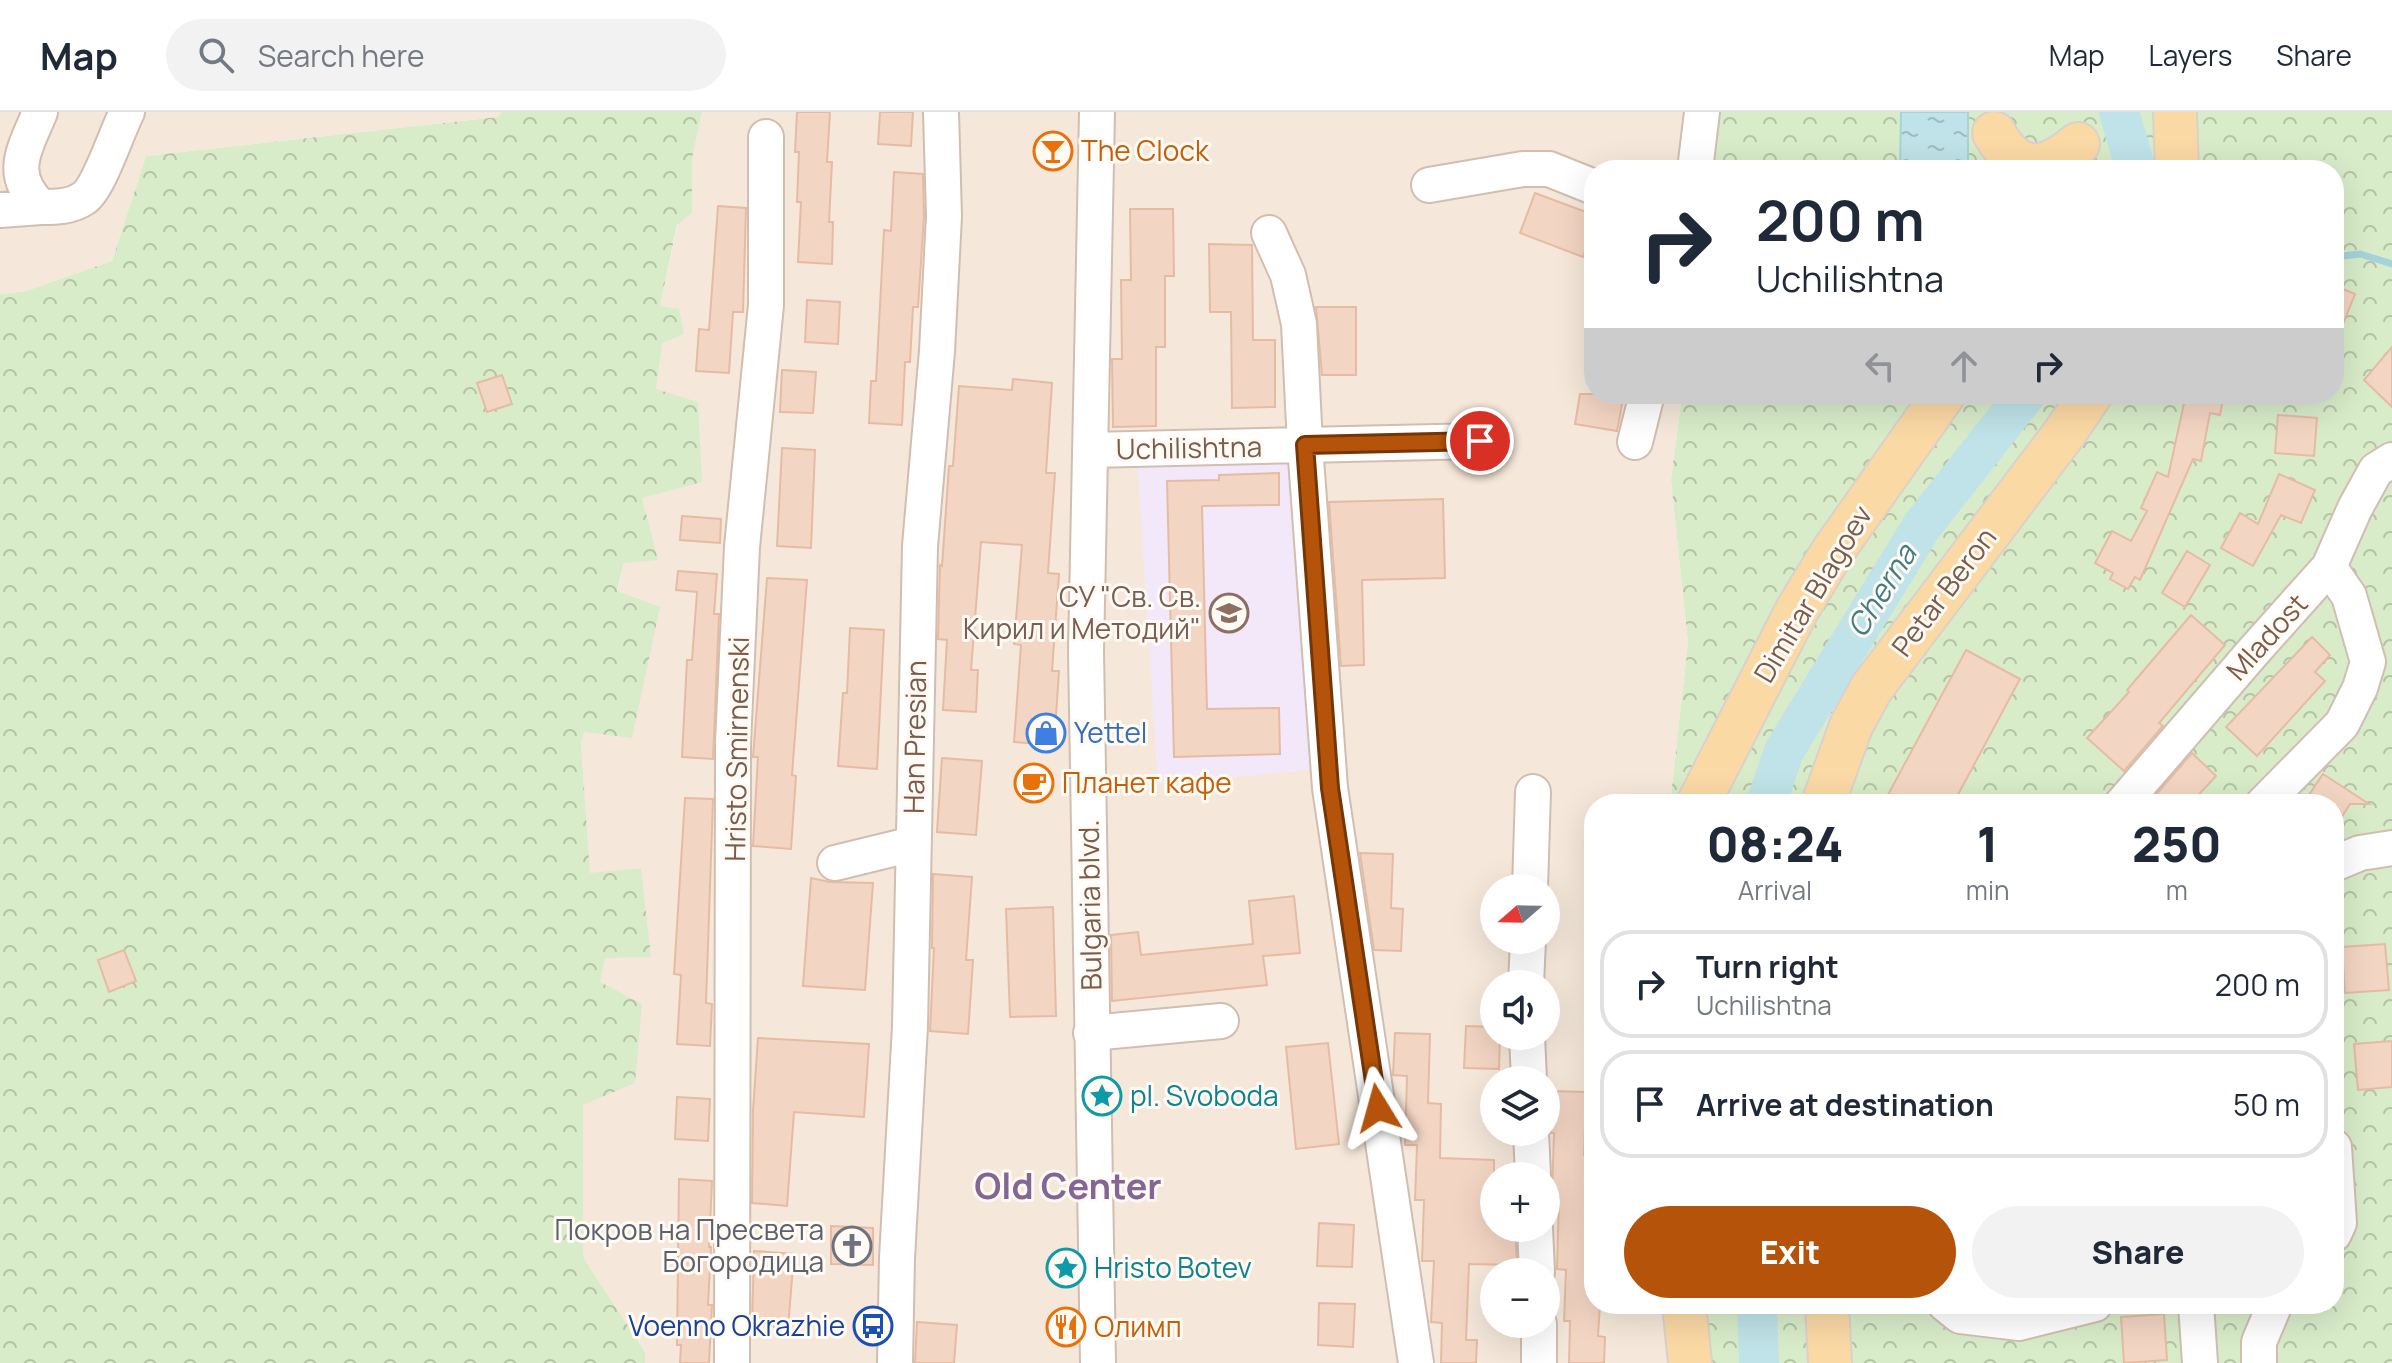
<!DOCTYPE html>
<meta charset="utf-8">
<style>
:root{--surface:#fff;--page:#f2f2f3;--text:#1f2937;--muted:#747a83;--line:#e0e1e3;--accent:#b45309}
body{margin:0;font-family:Manrope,sans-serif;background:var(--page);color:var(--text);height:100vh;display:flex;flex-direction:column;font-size:30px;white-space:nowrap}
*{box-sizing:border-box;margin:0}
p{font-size:26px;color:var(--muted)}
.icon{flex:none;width:44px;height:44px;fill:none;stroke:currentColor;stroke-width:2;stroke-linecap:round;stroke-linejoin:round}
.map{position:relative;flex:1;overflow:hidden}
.side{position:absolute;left:1584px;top:682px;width:760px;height:520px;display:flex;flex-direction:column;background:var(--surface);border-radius:32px;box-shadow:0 8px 32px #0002}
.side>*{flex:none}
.top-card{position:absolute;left:1584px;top:48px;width:760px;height:244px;border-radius:32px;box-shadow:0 8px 32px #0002;background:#fff;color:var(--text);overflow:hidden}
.needle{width:52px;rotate:250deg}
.fabs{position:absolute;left:1480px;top:762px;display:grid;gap:16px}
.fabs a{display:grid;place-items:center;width:80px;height:80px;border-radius:50%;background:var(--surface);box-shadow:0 8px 32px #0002;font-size:40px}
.pin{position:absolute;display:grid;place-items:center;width:68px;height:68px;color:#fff;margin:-34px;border:4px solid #fff;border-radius:50%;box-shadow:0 2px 8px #0007}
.me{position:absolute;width:88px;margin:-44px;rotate:352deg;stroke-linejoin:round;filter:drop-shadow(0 0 6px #0008)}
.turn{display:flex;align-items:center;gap:28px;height:168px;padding:0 40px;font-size:36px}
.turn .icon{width:104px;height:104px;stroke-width:2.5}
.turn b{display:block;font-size:56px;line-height:68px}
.lanes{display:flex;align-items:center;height:76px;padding:0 40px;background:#0003;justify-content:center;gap:40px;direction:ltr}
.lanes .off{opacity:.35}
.eta{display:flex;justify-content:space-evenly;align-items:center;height:136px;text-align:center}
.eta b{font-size:48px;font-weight:800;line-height:56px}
.cta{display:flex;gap:16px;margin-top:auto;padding:16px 40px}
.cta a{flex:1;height:92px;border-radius:48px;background:var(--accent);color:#fff;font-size:32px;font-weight:800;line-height:92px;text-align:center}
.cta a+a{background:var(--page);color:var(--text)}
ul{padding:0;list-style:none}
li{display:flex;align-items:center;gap:24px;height:108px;margin:0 16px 12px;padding:0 24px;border:4px solid var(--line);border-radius:32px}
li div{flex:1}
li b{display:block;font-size:30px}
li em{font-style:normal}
header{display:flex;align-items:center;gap:48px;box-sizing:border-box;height:112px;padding:0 40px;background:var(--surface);border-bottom:2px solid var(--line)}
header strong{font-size:38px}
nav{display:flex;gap:44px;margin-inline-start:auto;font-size:28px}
.search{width:560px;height:72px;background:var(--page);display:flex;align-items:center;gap:20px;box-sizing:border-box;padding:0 28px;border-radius:44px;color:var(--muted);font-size:30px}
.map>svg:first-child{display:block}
.residential{fill:#f5e8da;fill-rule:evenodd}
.education{fill:#f3e8fa}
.forest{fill:url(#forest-crowns)}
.water{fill:url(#water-ripples);stroke:#a5d3da;stroke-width:2}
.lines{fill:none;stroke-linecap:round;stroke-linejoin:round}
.stream{stroke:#a5d3da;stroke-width:7}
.river{stroke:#bfe3e8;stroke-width:40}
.building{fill:#f3d5c3;stroke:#e6bba3;stroke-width:2}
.minor-casing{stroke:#d1beb0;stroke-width:38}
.major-casing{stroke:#dad1cd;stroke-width:46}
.minor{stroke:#fff;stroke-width:34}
.major{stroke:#fbd9a5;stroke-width:42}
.route-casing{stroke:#753606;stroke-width:20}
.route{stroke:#b45309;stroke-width:14}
.labels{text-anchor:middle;stroke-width:6;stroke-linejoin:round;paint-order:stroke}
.food-label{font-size:28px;fill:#c56008;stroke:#fffaf3;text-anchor:start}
.street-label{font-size:28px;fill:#7a5c4d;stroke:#fffaf3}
.education-label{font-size:28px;fill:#785e54;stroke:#fffaf3;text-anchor:end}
.shop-label{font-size:28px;fill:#366cbe;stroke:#fffaf3;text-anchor:start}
.culture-label{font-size:28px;fill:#0d838f;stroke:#fffaf3;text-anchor:start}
.worship-label{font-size:28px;fill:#5b616d;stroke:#fffaf3;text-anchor:end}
.transit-label{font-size:28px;fill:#164399;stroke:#fffaf3;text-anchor:end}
.water-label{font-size:30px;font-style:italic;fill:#437c86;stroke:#fffaf3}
.district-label{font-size:36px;font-weight:bold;fill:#846695;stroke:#fffaf3}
</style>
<header>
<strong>Map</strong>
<div class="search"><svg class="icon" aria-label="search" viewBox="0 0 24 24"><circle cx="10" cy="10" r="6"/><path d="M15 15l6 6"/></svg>Search here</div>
<nav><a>Map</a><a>Layers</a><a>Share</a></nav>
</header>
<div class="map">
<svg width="2392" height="1251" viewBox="0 0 2392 1251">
<defs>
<pattern id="forest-crowns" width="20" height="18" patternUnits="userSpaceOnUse" patternTransform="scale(2)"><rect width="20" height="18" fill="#d8ecc9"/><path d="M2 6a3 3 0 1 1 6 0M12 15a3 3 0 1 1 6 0" fill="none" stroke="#b4c2a5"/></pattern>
<pattern id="water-ripples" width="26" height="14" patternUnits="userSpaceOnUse" patternTransform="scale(2)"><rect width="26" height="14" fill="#bfe3e8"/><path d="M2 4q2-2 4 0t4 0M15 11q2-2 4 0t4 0" fill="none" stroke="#a0bbbe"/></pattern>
</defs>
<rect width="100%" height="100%" fill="#fdf6ec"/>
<path class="residential" d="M0 0H501L498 5 146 44 112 149 26 179 0 182Z
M702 0H1714L1709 58H1594V282H1682L1671 368 1688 531 1670 692H1594V1192H1669L1673 1251H645V1240L583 1145 581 1023 594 822 581 631 634 410 657 208ZM1494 776H1546V828H1494ZM1494 872H1546V924H1494ZM1494 968H1546V1020H1494ZM1494 1064H1546V1116H1494ZM1494 1160H1546V1212H1494Z"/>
<path class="education" d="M1301 341 1322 657 1158 672 1137 345Z"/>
<path class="forest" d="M501 0H702L692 47V101L677 113 660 194 679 197 684 222 662 231 656 277 698 290 702 370 642 386 658 448 624 451 617 479 660 495 632 626 584 620 581 631 590 761 641 756 651 845 605 846 600 870 642 892 635 971 583 993V1145L645 1240V1251H0V182L26 179 112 149 146 44 498 5Z
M1714 0H2392V1251H1673L1669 1192H2334V692H1670L1688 531 1671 368 1682 282H2334V58H1709Z"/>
<path class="water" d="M1901 0H1968V58H1900Z"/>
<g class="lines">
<path class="stream" d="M2334 145 2360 142 2392 152"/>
<path class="river" d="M2119 0 2136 58
M1766 692 1784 639 1922 414 2026 282
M1757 1192 1759 1251"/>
</g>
<path class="building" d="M797 0H830L827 50H832L829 110H833L832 152 798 150 801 90H797L799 40H795Z
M880 0H913L911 34 878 32Z
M894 60 923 62 924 104 918 195H913L910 250H905L902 313 869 311 871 269H876L884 118 891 119Z
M1535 81 1594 103V116L1583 145 1520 121Z
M718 94 746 96 743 200H733L729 261 696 259 699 217 709 218Z
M1130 97H1173L1174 164H1165V235H1156V314L1113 315 1112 247H1122L1121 168H1131Z
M1209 132 1252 133 1253 228H1275V295L1232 296 1231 200H1210Z
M2334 173 2355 182 2335 232H2334Z
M807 188 840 190 838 232 805 230Z
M1316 195H1356V263H1322Z
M2392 235V295L2364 268Z
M782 258 816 260 813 301 780 300Z
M502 263 512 292 487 300 477 271Z
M1013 267 1052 271 1046 361H1055L1048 461 1059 462 1052 559H1059L1054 633 1014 630 1021 533 1014 532 1022 433 981 430 971 558H978L976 600 943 598 947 528 938 527 940 453 942 454 949 354H953L959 274 1012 278Z
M1580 282H1624L1617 319 1575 312Z
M2186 282H2224L2220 303 2210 301 2201 349 2193 347 2140 468 2135 465 2128 477 2110 467 2113 461 2095 451 2112 419 2131 429 2147 399 2141 396 2157 360 2168 365Z
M2278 303 2317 306 2314 344 2275 341Z
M782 336 815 338 811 436 777 434Z
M1279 361V393L1202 394 1207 597 1279 596 1280 642 1174 645 1167 369 1219 368V363Z
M2279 362 2315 378 2301 411 2281 403 2253 454 2221 436 2240 401 2258 412Z
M1443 387 1445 466 1362 468 1364 553 1341 554 1329 390Z
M682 404 721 407 720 431 680 428Z
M2187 439 2210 453 2185 495 2162 481Z
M678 459 717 462 714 502H719L713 647 682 645 687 548H692L697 480 676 478Z
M767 466 807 468 792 663 796 664 791 737 753 734 758 645H753Z
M2191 503 2225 533 2159 611 2163 614 2124 659 2087 626 2129 580 2127 578Z
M850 516 884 518 877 657 838 654 843 581H847Z
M2312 525 2330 543 2315 560 2325 569 2257 644 2226 615Z
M1966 538 2020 567 1953 692H1883Z
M2192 641 2216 664 2190 692H2148Z
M942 646 982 649 976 723 937 720Z
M2323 662 2369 692H2350L2334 717V692H2303Z
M685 686 713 687 706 891 712 892 710 934 677 932 681 863 674 862Z
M1360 741 1393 742 1391 796 1403 797 1401 839 1374 838Z
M933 762 972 765 966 848H973L968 922 930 919 934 836H932Z
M811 766 830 770 873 771 865 878 803 874Z
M1294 784 1300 841 1263 844 1267 873 1112 889 1111 823 1138 820 1141 843 1253 832 1249 789Z
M1053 795 1056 904 1010 905 1006 797Z
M2385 832 2389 878 2345 881 2342 835Z
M124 838 136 869 109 880 98 848Z
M1466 914 1494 915V924H1500L1499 957 1464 956Z
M1395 921 1430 922 1428 991 1441 992 1440 1046 1494 1048V1116H1515L1517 1153 1469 1152 1466 1228H1477L1476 1251H1441L1442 1211 1431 1210 1434 1149H1422L1424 1088H1415L1417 1033H1405L1407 964 1393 963Z
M758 926 869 932 864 1005 794 1000 787 1094 752 1091 753 999Z
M2392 929V975L2358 978 2354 932Z
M1328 931 1339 1032 1296 1037 1286 935Z
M1551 979 1586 980 1584 1043H1588L1586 1116H1593L1592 1167 1594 1168V1192H1600L1598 1224 1605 1225 1604 1251H1569L1570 1209H1564L1566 1158 1557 1157 1559 1084H1552L1554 1021H1551L1550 1015Z
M677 985 710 987 708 1029 675 1027Z
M679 1067 712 1069 709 1135H711L708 1193H712L709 1251H680L681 1233H677Z
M1319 1111 1354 1113 1352 1155 1317 1154Z
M831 1114 873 1116V1153L831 1152Z
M754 1139 794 1142 788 1216 752 1213Z
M1319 1191 1355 1192 1353 1235 1318 1233Z
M2164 1202 2167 1248 2124 1251 2121 1205Z
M917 1210 957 1213 954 1251H915Z"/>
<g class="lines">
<defs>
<path id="minor" d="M40 0C24 39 7 62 41 95 56 95 71 95 84 86 99 76 117 19 127 0
M1097 0 1086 539 1098 1251
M1695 58 1702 0
M1429 73 1523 57H1549L1594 75
M0 98 41 95
M1269 121 1288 163 1299 212 1305 333 1330 676 1416 1251
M1635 330 1647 282
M1090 338 1480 329
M2122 692 2253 540 2329 455 2355 396 2376 358 2392 348
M2263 692 2342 612 2360 576 2368 550 2349 484 2329 455
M835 751 913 732
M2334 752 2360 741 2392 736
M1530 776 1533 680
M1526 872 1528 828
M1091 921 1221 909
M1527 924 1529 968
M1531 1020 1533 1064
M2334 1035 2339 1111 2334 1122
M1535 1116 1537 1160
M1945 1192 1960 1204 2019 1211 2095 1192
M2196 1192 2200 1251
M732 1251 733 631 742 435 766 193V25
M895 1251 897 1146 910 914 920 434 937 239 944 104 941 0
M1539 1251V1212
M2259 1251V1230L2275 1192"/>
<path id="major" d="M2175 0 2177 58
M1994 21C2018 63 2043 61 2078 32
M1698 692 1797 498 1833 439 1944 282
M1823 692 1851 614 1871 577 2063 323 2091 282
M1684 1192 1690 1251
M1827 1192 1830 1251"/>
</defs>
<use href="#minor" class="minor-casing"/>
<use href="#major" class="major-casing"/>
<use href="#minor" class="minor"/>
<use href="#major" class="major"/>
</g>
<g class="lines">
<defs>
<path id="route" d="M1378 996 1330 676 1305 333 1480 329"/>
</defs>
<use href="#route" class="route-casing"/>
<use href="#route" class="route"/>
</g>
<defs>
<symbol id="bar-ring" viewBox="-11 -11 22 22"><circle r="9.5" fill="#fffaf3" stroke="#e8710a" stroke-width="1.5"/><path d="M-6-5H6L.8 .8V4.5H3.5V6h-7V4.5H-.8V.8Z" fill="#e8710a"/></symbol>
<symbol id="school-ring" viewBox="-11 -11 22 22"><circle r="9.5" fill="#fffaf3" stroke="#8d6e63" stroke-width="1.5"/><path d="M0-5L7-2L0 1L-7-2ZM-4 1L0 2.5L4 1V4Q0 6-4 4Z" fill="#8d6e63"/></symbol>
<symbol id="shop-ring" viewBox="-11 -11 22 22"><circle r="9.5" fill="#fffaf3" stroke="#3f7fe0" stroke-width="1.5"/><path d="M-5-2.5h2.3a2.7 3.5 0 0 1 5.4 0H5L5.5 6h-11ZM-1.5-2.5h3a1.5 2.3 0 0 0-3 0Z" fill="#3f7fe0"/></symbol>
<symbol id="cafe-ring" viewBox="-11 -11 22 22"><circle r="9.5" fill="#fffaf3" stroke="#e8710a" stroke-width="1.5"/><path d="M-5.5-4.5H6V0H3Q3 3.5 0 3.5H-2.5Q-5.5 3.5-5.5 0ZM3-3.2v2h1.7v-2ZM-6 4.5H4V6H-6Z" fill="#e8710a"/></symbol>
<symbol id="sight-ring" viewBox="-11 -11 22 22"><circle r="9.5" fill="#fffaf3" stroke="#0f9aa8" stroke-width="1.5"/><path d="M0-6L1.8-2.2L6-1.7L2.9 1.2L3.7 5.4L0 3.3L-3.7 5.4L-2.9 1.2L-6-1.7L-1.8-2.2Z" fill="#0f9aa8"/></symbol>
<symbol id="church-ring" viewBox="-11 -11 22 22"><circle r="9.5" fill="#fffaf3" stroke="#6b7280" stroke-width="1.5"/><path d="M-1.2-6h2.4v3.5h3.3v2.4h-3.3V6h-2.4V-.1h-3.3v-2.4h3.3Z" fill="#6b7280"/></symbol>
<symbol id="bus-ring" viewBox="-11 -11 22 22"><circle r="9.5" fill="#fffaf3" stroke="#1a4fb4" stroke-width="1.5"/><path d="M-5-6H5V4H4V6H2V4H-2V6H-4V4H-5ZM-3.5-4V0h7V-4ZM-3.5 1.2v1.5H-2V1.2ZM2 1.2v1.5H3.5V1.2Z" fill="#1a4fb4"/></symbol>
<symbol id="restaurant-ring" viewBox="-11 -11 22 22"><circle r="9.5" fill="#fffaf3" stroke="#e8710a" stroke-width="1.5"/><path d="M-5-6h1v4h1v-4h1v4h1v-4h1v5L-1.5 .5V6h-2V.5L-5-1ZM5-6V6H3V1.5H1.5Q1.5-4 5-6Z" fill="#e8710a"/></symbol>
</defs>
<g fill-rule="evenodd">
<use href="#bar-ring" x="1031" y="17" width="44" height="44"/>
<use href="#school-ring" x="1207" y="479" width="44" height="44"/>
<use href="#shop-ring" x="1024" y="599" width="44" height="44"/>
<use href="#cafe-ring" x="1012" y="649" width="44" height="44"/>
<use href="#sight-ring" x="1080" y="962" width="44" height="44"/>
<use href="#church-ring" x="830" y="1112" width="44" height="44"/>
<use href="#sight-ring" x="1044" y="1134" width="44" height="44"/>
<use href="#bus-ring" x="851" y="1192" width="44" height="44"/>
<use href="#restaurant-ring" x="1044" y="1193" width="44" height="44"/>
</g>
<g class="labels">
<g class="food-label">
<text x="1081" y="49">The Clock</text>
<text x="1062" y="681">Планет кафе</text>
<text x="1094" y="1225">Олимп</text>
</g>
<g class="street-label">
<text transform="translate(1189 336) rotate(-1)" y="10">Uchilishtna</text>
<text transform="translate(1944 480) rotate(-53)" y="10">Petar Beron</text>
<text transform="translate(1813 482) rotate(-59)" y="10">Dimitar Blagoev</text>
<text transform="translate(2267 525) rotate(-48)" y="10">Mladost</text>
<text transform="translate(915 625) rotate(-89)" y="10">Han Presian</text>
<text transform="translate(737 637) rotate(-89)" y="10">Hristo Smirnenski</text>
<text transform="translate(1090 793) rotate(-91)" y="10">Bulgaria blvd.</text>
</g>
<g class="education-label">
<text x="1201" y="495">СУ "Св. Св.<tspan x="1201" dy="32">Кирил и Методий"</tspan></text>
</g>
<g class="shop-label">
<text x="1074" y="631">Yettel</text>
</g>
<g class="culture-label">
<text x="1130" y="994">pl. Svoboda</text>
<text x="1094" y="1166">Hristo Botev</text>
</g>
<g class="worship-label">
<text x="824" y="1128">Покров на Пресвета<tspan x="824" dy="32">Богородица</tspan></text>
</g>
<g class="transit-label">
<text x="845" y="1224">Voenno Okrazhie</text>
</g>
<g class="water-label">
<text transform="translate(1882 479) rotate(-58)" y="10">Cherna</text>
</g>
<g class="district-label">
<text x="1068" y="1087">Old Center</text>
</g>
</g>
</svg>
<div class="fabs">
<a><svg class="needle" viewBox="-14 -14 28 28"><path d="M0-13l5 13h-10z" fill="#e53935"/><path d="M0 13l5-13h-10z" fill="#747a83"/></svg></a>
<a><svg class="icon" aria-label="sound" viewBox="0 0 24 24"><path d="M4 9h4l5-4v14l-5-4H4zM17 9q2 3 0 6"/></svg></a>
<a><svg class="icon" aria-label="layers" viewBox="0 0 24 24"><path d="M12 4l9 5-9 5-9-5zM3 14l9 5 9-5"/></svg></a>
<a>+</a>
<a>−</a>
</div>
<div class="pin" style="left:1480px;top:329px;background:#d93025"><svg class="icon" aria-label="arrive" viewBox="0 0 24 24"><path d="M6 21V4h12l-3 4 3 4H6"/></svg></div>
<svg class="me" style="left:1378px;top:996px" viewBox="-20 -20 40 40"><path d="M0-17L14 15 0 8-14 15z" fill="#b45309" stroke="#fff" stroke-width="4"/></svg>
<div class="top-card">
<div class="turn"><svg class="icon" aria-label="right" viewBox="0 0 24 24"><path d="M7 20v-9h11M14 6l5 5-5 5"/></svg><div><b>200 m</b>Uchilishtna</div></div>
<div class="lanes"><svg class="icon off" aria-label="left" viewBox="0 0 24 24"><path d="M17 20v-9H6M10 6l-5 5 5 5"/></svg><svg class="icon off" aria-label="ahead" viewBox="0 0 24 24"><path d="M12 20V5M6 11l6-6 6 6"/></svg><svg class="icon" aria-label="right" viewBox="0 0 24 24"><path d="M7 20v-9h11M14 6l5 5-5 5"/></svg></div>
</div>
<section class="side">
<div class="eta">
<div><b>08:24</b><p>Arrival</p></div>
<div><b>1</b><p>min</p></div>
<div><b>250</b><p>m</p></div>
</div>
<ul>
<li><svg class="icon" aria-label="right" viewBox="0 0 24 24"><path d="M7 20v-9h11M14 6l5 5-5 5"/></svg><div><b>Turn right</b><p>Uchilishtna</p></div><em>200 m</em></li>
<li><svg class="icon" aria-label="arrive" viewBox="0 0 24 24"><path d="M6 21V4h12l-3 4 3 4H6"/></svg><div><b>Arrive at destination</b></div><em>50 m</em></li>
</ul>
<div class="cta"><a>Exit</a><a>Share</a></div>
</section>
</div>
